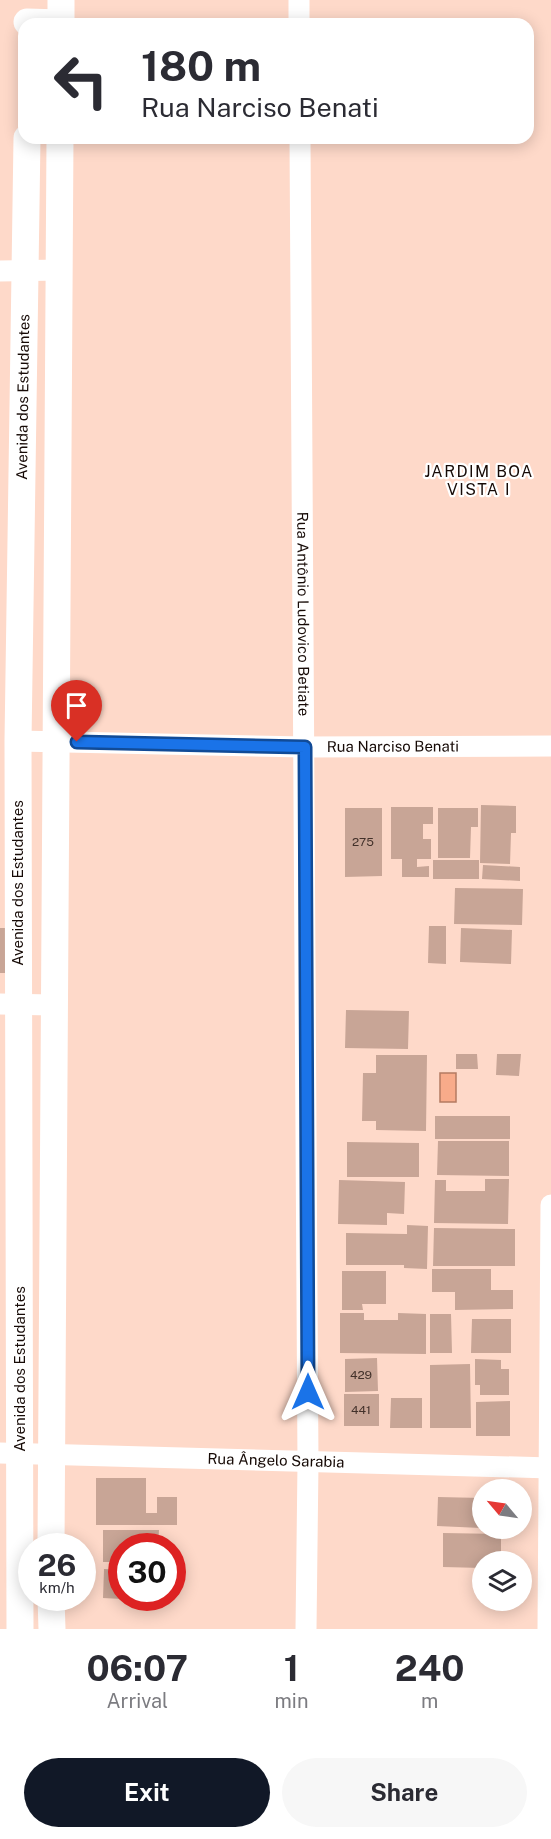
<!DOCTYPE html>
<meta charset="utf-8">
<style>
:root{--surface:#fff;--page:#f7f7f7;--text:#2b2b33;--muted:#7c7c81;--accent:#111827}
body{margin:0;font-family:"Public Sans",sans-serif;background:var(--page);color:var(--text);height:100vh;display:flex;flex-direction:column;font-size:22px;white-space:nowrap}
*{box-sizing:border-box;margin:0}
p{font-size:20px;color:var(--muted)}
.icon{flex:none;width:33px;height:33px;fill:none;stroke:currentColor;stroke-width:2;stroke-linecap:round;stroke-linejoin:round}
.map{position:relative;height:1629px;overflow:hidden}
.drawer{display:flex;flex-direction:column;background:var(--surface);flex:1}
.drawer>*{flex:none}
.guide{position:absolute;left:18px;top:18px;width:516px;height:126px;border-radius:18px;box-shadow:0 3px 15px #0003;background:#fff;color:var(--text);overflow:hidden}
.needle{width:39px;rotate:299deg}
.tools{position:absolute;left:472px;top:1479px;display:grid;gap:12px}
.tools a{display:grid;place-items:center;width:60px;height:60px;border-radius:50%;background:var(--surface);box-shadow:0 3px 15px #0003;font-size:30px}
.speed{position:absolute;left:18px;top:1533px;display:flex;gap:12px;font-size:30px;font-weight:700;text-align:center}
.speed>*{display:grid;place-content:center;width:78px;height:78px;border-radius:50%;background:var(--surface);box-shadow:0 3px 15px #0003;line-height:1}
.speed small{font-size:15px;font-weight:400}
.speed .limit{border:9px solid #d22;background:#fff;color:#111}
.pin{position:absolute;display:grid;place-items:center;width:51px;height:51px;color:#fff;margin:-62px -26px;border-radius:50% 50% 50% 0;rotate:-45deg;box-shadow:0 0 6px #0007}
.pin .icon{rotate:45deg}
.me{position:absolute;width:66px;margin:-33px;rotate:0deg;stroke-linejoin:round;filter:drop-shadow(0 0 4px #0008)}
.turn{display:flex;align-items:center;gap:21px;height:126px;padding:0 24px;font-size:27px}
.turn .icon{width:78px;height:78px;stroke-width:2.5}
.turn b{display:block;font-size:42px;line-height:51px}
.eta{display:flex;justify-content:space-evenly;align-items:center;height:102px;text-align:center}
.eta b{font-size:36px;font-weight:700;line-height:42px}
.action{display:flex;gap:12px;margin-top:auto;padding:12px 24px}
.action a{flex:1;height:69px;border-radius:36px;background:var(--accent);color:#fff;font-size:24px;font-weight:700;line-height:69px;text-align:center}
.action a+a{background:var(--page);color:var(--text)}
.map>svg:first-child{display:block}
.water{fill:#f8ab8a;stroke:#b47b62;stroke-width:1.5}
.building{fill:#c8a596}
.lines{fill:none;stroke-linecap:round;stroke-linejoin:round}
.minor{stroke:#fff;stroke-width:21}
.tertiary{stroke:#fff;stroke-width:27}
.route-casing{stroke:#114b97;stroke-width:15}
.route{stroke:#1a73e8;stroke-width:10}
.labels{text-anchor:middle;stroke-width:4.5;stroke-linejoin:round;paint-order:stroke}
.number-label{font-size:12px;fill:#42312a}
.street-label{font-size:15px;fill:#160a06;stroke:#fff}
.neighbourhood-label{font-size:16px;letter-spacing:1.5px;fill:#160a06;stroke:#fff}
</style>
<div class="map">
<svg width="551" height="1629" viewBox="0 0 551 1629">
<rect width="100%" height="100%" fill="#fed9c9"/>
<path class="water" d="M440 1073H456V1102H440Z"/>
<path class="building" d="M481 805 516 806V833H511L510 864 480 863Z
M391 807H433V824H423V839H431V859H417V867L429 866V877H402V859H391Z
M345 808H382V876L345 877Z
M438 808H478V827H471L470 858H438Z
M433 860H479V879H433Z
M483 865 520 867V881L482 879Z
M455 888 523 889 522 925 454 924Z
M429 926H446V964L428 963Z
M0 928H6L5 973H0Z
M461 928 512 930 511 964 460 962Z
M346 1010 409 1011 408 1049 345 1048Z
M456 1054H477L478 1069H456Z
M497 1054H521L519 1076 496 1075Z
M376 1055H427L426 1131 376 1130V1121H362L363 1073H376Z
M435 1116H510V1139H435Z
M438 1141H509V1176L437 1175Z
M347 1142 419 1143V1177H347Z
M485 1179H509L508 1224 434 1223 435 1180H446V1191H485Z
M339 1180 405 1182 404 1214 387 1213V1225L338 1224Z
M407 1225 428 1226 427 1269 404 1268V1265H346V1233L407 1234Z
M434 1228 515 1229V1266H433Z
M432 1269H491V1290H513V1309L455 1310V1292H432Z
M342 1271H386V1304H362L363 1310H342Z
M340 1313H364V1320H398V1313L426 1314V1354L340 1353Z
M430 1314H451L452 1353H430Z
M472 1319H511V1353H471Z
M377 1358 378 1391 345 1392V1359Z
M475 1359 501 1360V1369H509V1395H480V1385H475Z
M470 1364 471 1428H430V1365Z
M344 1394H379V1426H344Z
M391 1398H422V1428H390Z
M510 1401V1436H476V1402Z
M96 1478H146V1513H157V1497H177V1525H96Z
M438 1497 482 1498 481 1528 437 1526Z
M103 1530H159L158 1546H122V1562H103Z
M443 1533 501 1534V1562H483V1568L443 1567Z
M104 1569 122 1570V1599L103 1598Z"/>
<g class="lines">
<g class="minor">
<path d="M299 0V24"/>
<path id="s1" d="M300 138 308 1463 306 1629"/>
<path d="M0 271 60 270"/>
<path id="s2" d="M18 741 305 747 551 746"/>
<path d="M0 1004 53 1005"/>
<path id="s3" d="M0 1453 551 1468"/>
<path d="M548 1629 551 1205"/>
</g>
<g class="tertiary">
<path d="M27 22 61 23"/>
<path d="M61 24V0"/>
<path d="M51 1546 60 138"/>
<path d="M51 1598 52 1629"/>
<path id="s4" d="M20 1629 18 741 27 138"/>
</g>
</g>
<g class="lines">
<defs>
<path id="route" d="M77 742 305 747 308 1392"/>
</defs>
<use href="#route" class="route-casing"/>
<use href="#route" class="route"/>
</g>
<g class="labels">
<g class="number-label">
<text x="363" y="846">275</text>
<text x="361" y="1379">429</text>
<text x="361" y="1414">441</text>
</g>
<g class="street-label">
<text dy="5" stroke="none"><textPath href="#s4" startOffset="1232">Avenida dos Estudantes</textPath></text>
<text dy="5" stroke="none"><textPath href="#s1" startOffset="476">Rua Antônio Ludovico Betiate</textPath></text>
<text dy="5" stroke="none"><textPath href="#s2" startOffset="375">Rua Narciso Benati</textPath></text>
<text transform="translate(18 883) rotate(-90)" y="5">Avenida dos Estudantes</text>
<text transform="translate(20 1369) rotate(-90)" y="5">Avenida dos Estudantes</text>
<text dy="5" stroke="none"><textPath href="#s3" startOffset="276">Rua Ângelo Sarabia</textPath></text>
</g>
<g class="neighbourhood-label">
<text x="479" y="477">JARDIM BOA<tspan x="479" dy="18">VISTA I</tspan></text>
</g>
</g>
</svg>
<div class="tools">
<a><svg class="needle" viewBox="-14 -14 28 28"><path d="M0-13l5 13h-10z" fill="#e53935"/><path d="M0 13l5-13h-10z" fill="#7c7c81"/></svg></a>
<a><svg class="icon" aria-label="layers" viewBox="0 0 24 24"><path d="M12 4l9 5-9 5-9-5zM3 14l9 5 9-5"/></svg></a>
</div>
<div class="speed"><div>26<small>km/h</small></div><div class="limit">30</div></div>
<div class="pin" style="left:77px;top:742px;background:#d93025"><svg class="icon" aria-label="arrive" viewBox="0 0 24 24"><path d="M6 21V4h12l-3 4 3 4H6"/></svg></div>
<svg class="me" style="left:308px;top:1392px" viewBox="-20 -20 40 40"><path d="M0-17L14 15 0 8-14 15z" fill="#1a73e8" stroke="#fff" stroke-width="4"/></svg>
<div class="guide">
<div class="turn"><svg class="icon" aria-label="left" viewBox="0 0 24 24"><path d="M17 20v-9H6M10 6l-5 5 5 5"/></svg><div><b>180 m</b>Rua Narciso Benati</div></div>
</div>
</div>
<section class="drawer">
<div class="eta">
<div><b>06:07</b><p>Arrival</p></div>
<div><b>1</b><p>min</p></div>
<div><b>240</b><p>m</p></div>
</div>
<div class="action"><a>Exit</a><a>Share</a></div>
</section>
